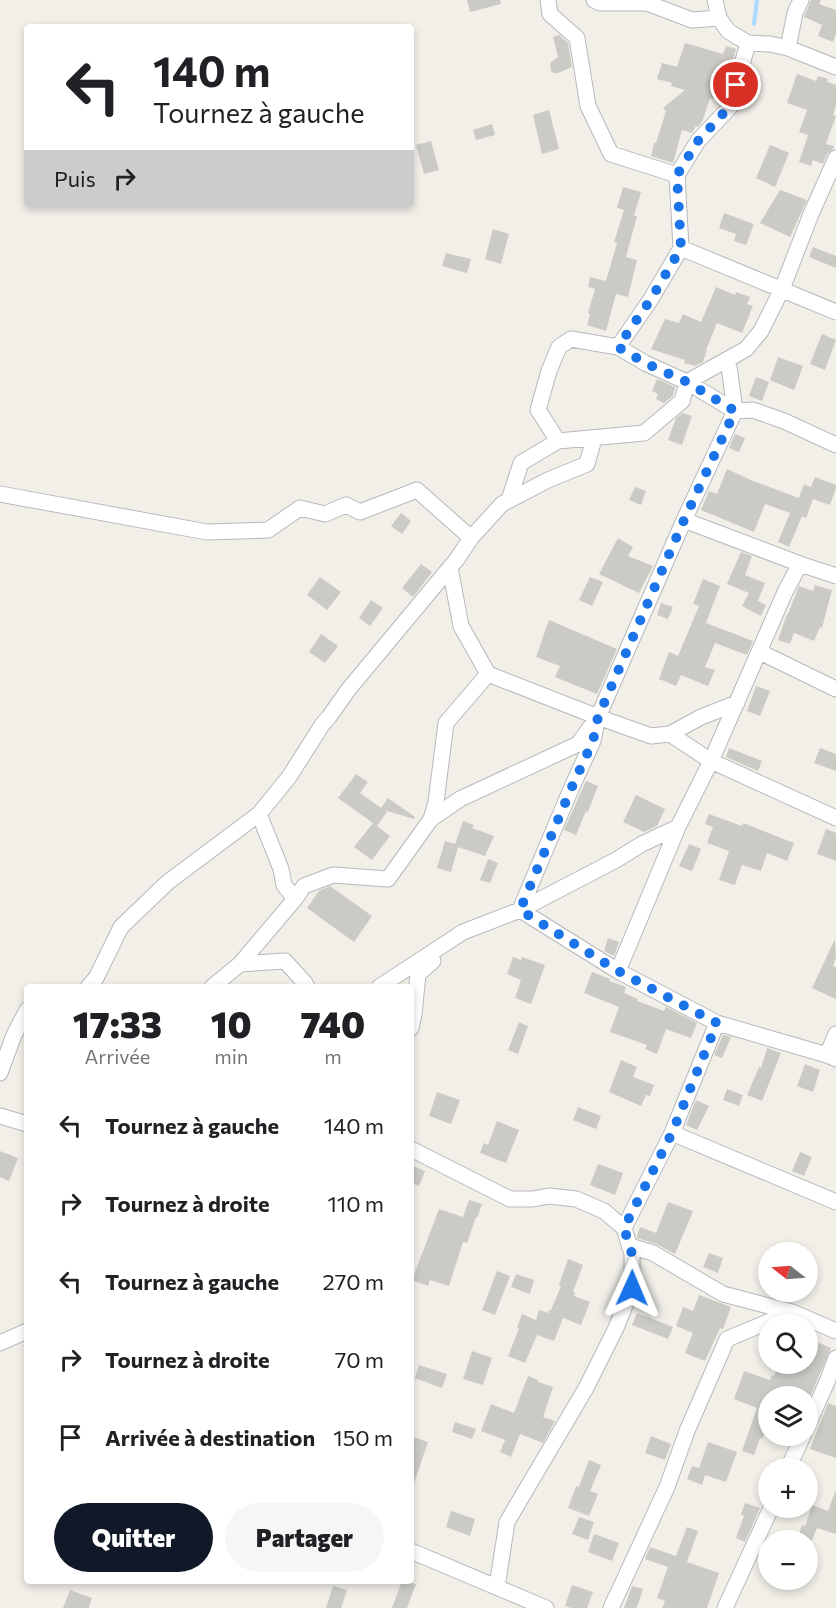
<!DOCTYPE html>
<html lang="fr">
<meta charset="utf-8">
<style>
:root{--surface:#fff;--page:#f6f6f6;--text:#202124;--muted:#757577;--accent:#111827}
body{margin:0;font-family:Commissioner,sans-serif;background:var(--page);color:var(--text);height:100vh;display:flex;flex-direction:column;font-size:22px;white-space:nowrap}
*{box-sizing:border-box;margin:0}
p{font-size:20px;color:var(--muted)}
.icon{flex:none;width:33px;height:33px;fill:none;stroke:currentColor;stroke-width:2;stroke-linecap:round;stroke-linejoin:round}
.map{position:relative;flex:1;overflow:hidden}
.details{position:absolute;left:24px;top:984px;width:390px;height:600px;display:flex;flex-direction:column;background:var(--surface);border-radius:6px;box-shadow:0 3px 9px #0003}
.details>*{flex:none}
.guide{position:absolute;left:24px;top:24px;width:390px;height:183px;border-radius:6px;box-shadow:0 3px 9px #0003;background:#fff;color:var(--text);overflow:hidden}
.needle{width:39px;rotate:287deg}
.controls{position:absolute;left:758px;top:1242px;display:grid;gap:12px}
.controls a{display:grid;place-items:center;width:60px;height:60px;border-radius:50%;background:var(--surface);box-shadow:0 3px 9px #0003;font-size:30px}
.pin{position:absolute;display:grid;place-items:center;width:51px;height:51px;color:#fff;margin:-26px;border:3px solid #fff;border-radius:50%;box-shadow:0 2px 6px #0007}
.me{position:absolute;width:66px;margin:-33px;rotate:1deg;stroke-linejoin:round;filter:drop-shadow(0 0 4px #0008)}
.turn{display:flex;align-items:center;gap:21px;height:126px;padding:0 30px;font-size:27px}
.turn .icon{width:78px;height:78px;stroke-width:2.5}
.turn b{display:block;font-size:42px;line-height:51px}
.then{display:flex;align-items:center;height:57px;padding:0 30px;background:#0003;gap:12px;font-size:22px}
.eta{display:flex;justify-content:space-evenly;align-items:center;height:102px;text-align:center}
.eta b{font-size:36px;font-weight:800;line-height:42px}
.cta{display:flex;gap:12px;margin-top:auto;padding:12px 30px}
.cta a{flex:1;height:69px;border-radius:36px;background:var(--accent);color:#fff;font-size:24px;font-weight:800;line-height:69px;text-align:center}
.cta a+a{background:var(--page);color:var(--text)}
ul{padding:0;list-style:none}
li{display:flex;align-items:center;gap:18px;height:78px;padding:0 30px}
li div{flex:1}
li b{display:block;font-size:22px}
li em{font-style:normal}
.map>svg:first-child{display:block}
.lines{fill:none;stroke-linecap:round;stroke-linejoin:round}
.stream{stroke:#aadaff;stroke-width:4}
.building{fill:#cccac5}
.minor-casing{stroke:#b5b8bc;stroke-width:17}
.minor{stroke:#fff;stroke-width:15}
.route{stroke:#1a73e8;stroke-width:10;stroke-dasharray:0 18}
</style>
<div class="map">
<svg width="836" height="1608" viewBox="0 0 836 1608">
<rect width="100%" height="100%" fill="#f1efe8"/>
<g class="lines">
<path class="stream" d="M754 24 757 0"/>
</g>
<path class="building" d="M467 0H500L501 4 470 12Z
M811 0H821L819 4 836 10V34L833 42 818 36 822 25 804 17Z
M559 35 568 43 572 67 558 73H554L551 71 550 64 552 61 558 57 553 37Z
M685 43 723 54 726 46 736 49 722 101 710 98 702 122 698 127 696 126 692 133 682 130 673 163 651 156 654 143H656L666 111 663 108 685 90 671 86 672 83 657 79 662 63 677 67Z
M797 74 816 81 818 76 828 79 827 82 836 85V106L833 115 836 116 826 144 834 146 833 149 827 154 823 164 813 160 811 166 799 162 808 135 799 132 807 110 787 103Z
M549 110 559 149 542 154 533 115Z
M492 124 495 135 476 140 473 130Z
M431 141 439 170 424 174 416 145Z
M770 145 789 153 775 187 756 178Z
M623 187 641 192 634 216H637L626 257 637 260 628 297 616 294 606 331 587 325 590 314 588 313 595 289 588 287 590 277 606 281 617 243 614 242 624 210 617 208Z
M780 190 807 200 790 237 760 223Z
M724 213 754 224 746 245 734 241 736 234 719 228Z
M493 229 509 234 501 264 485 259Z
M813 247 836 256V268L809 257Z
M446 253 471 259 467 273 442 266Z
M716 287 735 295 736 292 750 297 747 304 753 306 742 333 717 323 706 350H707L703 362 695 366 684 363 685 360 651 349 665 319 679 323 683 314 701 322Z
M822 334 836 340 825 370 810 364Z
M778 357 803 366 794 390 770 380Z
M756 377 769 382 762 401 749 396Z
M657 379 675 387 673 396 664 403 656 399 658 394 652 391Z
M683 413 692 416 682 445 668 440 676 418Z
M735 434 745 438 739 452 729 448Z
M727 469 753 481 799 498 804 484 811 487 815 477 836 485V488L830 505 813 499 806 518 802 516 789 547 778 542 790 513 765 504 754 532 701 510 709 491 717 494Z
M635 487 646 491 641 505 629 500Z
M401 513 411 521 402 534 391 526Z
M618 538 633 547 628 556 653 566 639 593 599 574Z
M741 552 752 556 745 575 765 583 758 601 766 605 761 616 742 606 749 593 727 584Z
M421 564 432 572 413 597 402 588Z
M320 577 341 592 327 610 307 595Z
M590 577 603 582 592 606 579 600Z
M703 579 720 586 706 623 753 641 747 655 715 643 705 667 715 670 708 686 681 675 676 686 659 679 669 652 678 656 699 606 693 604Z
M815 585 832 590 822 628 820 627 814 641 794 633 790 644 778 640 787 614H788L799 586 813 591Z
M371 600 383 608 370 626 359 618Z
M661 603 673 607 668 619 657 615Z
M549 620 617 649 597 694 555 677 560 666 536 657Z
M321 634 338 646 325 663 309 652Z
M756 686 770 691 760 716 747 711Z
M729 748 762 761 758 771 726 757Z
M820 748 836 754V771L814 763Z
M356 774 368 782 360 793 381 808 388 798 415 817 414 819 384 810 387 812 377 826 338 798Z
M586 781 598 786 588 812 586 811 576 835 564 830Z
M636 795 665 809 657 826 644 832 623 822Z
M709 814 742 826 743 823 794 843 787 861 767 853 761 871 742 865 735 885 719 880 729 851 707 843 713 827 705 824Z
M463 821 474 825 472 828 494 836 485 856 458 847 451 872 437 868 445 841 455 844Z
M373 823 390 836 372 860 354 847Z
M826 829 836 833V861L817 854Z
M689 844 701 849 692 871 679 866Z
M488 859 498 863 490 883 480 880Z
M330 886 372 916 354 942 307 908 319 891Z
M608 938 619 942 614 956 604 951Z
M835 939 836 957 833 966 836 967V999L812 988Z
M513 957 521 960 522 957 545 965 531 1004 515 998 521 980 507 974Z
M592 972 610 979 609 981 626 987 624 993 638 999 637 1001 664 1011 666 1007 697 1023 691 1038 666 1029 657 1054 645 1049 647 1045 610 1032 619 1007 584 993Z
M519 1022 528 1026 518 1054 508 1050Z
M723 1035 731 1037 722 1058 714 1055Z
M767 1048 781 1053 762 1101 747 1095 759 1067 761 1068Z
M621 1060 637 1067 633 1077 654 1085 650 1096 646 1095 641 1106 609 1092Z
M805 1064 820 1070 813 1092 797 1086Z
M727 1089 743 1095 739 1106 723 1100Z
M437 1092 460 1100 451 1124 429 1116Z
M696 1100 709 1106 697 1130 686 1125Z
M578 1107 601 1116 596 1129 573 1120Z
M497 1121 519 1130 506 1163 480 1153 484 1143 488 1145Z
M0 1151 18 1158 9 1181 0 1177Z
M800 1152 812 1157 804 1176 792 1171Z
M598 1164 623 1173 615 1195 590 1185Z
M411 1165 425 1171 419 1186 411 1183Z
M469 1200 482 1204 477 1218 476 1217 467 1243 463 1242 449 1286 430 1280 428 1286 412 1280 439 1209 463 1217Z
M668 1202 693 1211 675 1254 656 1244 637 1238V1236L640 1227 656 1233Z
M709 1253 723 1258 718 1273 703 1267Z
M568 1259 583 1265 573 1292 575 1293 574 1296 590 1302 581 1325 563 1318 554 1341 537 1335 525 1363 508 1356 519 1329 517 1328 522 1314 536 1320 539 1310 548 1313 549 1310H551L561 1286 559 1285Z
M497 1271 510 1276 495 1315 482 1310Z
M516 1274 534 1280 530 1294 511 1287Z
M699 1295 731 1307 723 1329 720 1328 705 1361 685 1353 693 1333 676 1326 683 1307 693 1311Z
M637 1313 673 1327 668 1339 632 1325Z
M807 1338 831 1348 810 1397 788 1390 786 1396H768V1423L762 1439 760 1438 754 1455 742 1451 757 1408 734 1399 744 1371 770 1380 772 1375 774 1376 779 1364H807Z
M472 1351 492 1358 483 1385 463 1379Z
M419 1365 447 1374 442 1388 415 1378Z
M528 1376 538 1380V1382L553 1387 543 1417 555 1421 543 1443 520 1434 511 1457 500 1452 505 1440 481 1431 491 1404 514 1413Z
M828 1403 836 1406V1458L810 1449Z
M455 1422 476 1429 472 1439 452 1432Z
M411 1436 428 1442 413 1486H411Z
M651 1436 671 1444 665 1460 645 1453Z
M708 1442 737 1452 726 1482 705 1475 702 1485 687 1479 692 1466 699 1468Z
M589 1460 601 1465 590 1491 598 1494 589 1516 568 1508 576 1486 579 1487Z
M835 1492H836V1534L817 1528 812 1540H797L802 1525 805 1526 812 1505 828 1511Z
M745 1503 760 1508 745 1542 736 1538 744 1516 741 1514Z
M451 1511 475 1519 470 1536 446 1527Z
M579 1517 594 1522 588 1540 572 1534Z
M687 1527 698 1531 687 1562 719 1573 707 1608H662L665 1601 657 1598 668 1567 645 1559 650 1547 676 1556Z
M594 1534 619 1543 612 1561 588 1552Z
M402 1581 416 1584 407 1608H392Z
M572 1585 593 1592 587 1608H571L565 1606Z
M333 1586 347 1590 341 1608H326Z
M632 1586 643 1589 638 1604 636 1608H624Z
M70 1590 92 1598 89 1608H63Z"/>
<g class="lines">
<defs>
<path id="minor" d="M548 0 550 14 577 38 588 106 611 154 677 175
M594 0 600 3H647L692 20 719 18 728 31 748 43 770 44 788 48 836 67
M715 0 719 18
M788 48 795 13 801 0
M681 248 836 312
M618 347 645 363 687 382 746 349 761 331 782 289 811 214 836 158
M558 441 538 410 549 371 559 347 571 339 618 347 651 299 681 248 677 175 698 141 730 107 748 43
M0 494 207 532 268 530 300 508 325 514 346 505 360 512 417 490 471 538 457 559 348 690 329 717 322 725 289 777 259 814 281 869 284 885 295 899 240 964 212 987
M509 500 521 463 558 441 644 433 682 401 687 382 735 411 728 359
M684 520 800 564 836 576
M471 538 502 504 548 480 587 464 594 439
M450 568 461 626 488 674 598 717 684 520 735 411 753 410 784 421 836 445
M760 652 836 689
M598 717 593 741 571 789 520 910 618 971 717 1023 827 1055 836 1059
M670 734 701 717 737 703
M431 819 460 799 578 744 598 717 651 736 670 734 711 761 836 818
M295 899 304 886 333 875 388 879 431 819 436 802 446 723 488 674
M240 964 285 961 305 983 307 987
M618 971 678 827 711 761 786 590 800 564
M88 987 96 978 121 927 168 882 259 814
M379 987 463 932 520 910 616 860 642 844 678 827
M411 1028 414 1014 418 974 433 961
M827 1055 836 1034
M0 1073 14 1035 27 1010
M0 1116 27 1124
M672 1133 836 1202
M411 1149 510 1199H533L549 1196 576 1199 604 1211 624 1228 632 1254V1288L616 1328 586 1388 507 1522 497 1587
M624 1228 672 1133 717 1023
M630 1246 653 1253 723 1294 792 1312
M0 1343 27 1331
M807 1427 827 1382 836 1358
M788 1468 803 1436
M411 1551 546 1608
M611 1608 667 1487 687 1431 727 1339 792 1312 836 1331
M725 1608 771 1508"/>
</defs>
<use href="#minor" class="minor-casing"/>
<use href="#minor" class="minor"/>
</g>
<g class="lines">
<path class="route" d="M632 1288V1254L624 1228 672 1133 717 1023 618 971 520 910 571 789 593 741 598 717 684 520 735 411 687 382 645 363 618 347 651 299 681 248 677 175 698 141 730 106 736 85"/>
</g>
</svg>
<div class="controls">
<a><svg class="needle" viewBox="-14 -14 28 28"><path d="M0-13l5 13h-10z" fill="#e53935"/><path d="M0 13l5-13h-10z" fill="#757577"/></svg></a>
<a><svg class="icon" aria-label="search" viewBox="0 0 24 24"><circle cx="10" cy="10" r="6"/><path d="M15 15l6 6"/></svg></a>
<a><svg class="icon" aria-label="layers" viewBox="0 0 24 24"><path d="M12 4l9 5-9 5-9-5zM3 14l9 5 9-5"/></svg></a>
<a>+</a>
<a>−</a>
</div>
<div class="pin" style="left:736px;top:85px;background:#d93025"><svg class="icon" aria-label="arrive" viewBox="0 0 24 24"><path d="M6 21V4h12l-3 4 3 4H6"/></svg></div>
<svg class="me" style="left:632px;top:1288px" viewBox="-20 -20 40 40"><path d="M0-17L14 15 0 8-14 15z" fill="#1a73e8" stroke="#fff" stroke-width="4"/></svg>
<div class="guide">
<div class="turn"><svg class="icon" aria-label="left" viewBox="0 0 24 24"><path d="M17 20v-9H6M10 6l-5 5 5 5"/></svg><div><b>140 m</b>Tournez à gauche</div></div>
<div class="then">Puis<svg class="icon" aria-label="right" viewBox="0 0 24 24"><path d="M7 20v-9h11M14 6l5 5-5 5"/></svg></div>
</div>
<section class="details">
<div class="eta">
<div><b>17:33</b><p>Arrivée</p></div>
<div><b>10</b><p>min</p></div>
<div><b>740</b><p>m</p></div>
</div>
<ul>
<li><svg class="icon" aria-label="left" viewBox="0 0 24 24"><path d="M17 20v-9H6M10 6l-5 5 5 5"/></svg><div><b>Tournez à gauche</b></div><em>140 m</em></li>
<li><svg class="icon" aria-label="right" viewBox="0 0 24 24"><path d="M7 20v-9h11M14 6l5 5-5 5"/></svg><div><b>Tournez à droite</b></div><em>110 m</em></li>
<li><svg class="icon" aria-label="left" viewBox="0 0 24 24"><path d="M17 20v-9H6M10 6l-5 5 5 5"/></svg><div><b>Tournez à gauche</b></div><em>270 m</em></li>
<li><svg class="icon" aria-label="right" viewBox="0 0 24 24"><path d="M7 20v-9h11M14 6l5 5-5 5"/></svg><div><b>Tournez à droite</b></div><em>70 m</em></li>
<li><svg class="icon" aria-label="arrive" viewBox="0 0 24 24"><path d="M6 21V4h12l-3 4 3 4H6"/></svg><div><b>Arrivée à destination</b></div><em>150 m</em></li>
</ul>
<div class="cta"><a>Quitter</a><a>Partager</a></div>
</section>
</div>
